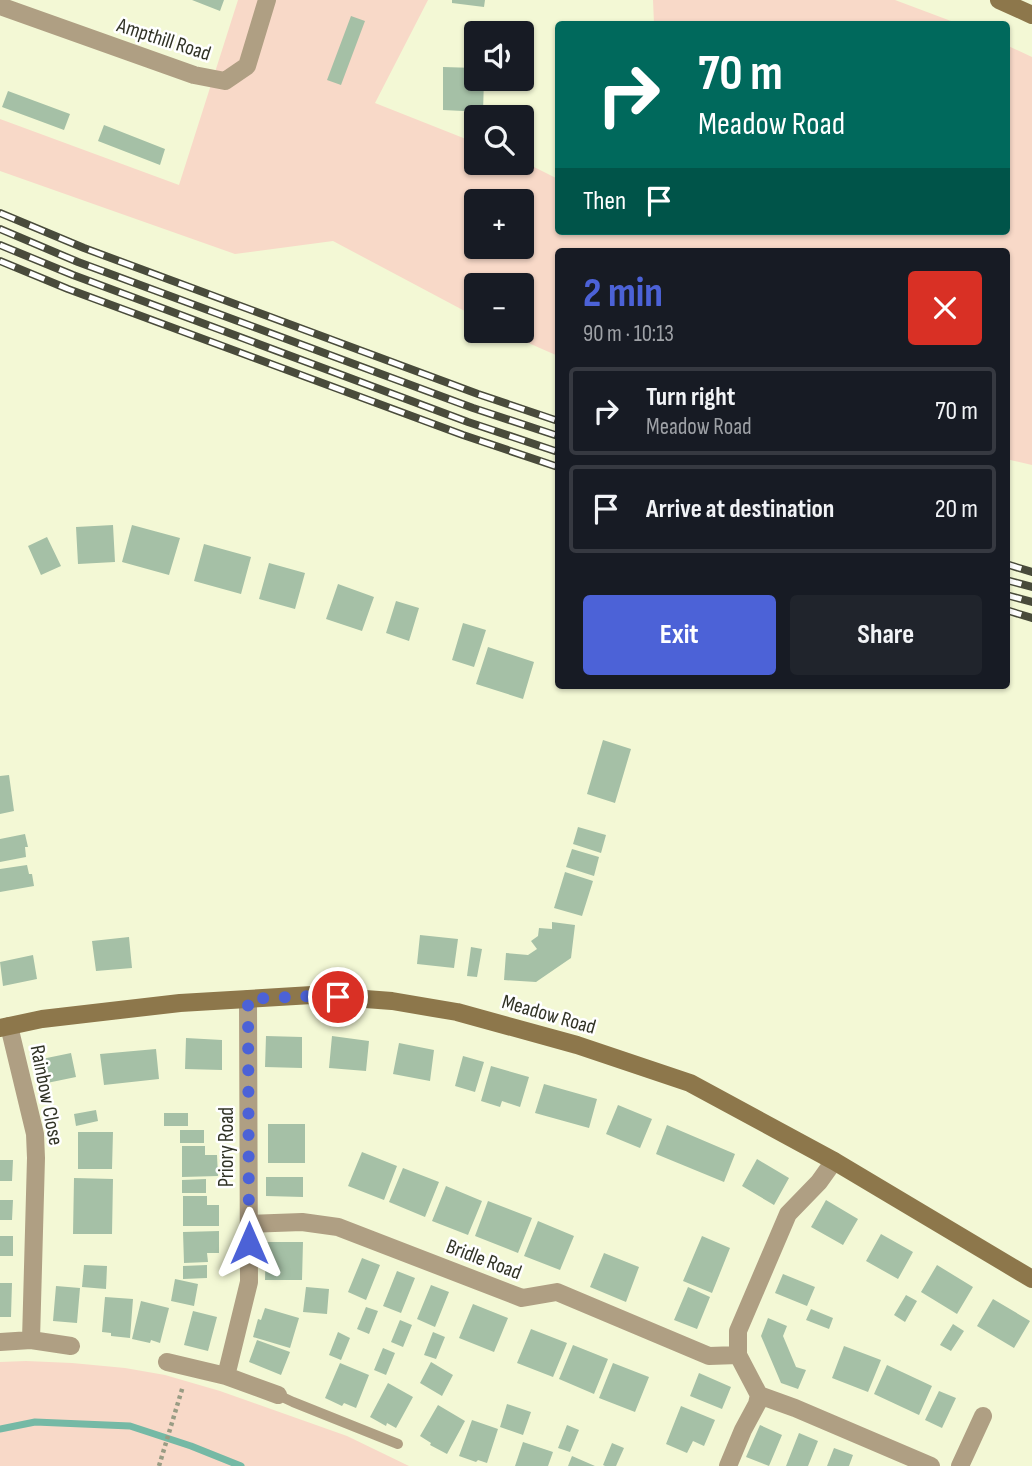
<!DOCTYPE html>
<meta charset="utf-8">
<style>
:root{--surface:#171b24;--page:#20242c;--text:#f1f3f6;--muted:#9ea1a6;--line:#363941;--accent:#4c62d7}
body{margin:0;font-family:"Sofia Sans Condensed",sans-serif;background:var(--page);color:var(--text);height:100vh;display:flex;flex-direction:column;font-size:26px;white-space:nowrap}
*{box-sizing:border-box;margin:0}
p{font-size:23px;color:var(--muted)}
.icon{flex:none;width:38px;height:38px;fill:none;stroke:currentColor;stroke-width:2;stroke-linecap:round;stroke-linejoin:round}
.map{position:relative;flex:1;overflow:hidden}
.side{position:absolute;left:555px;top:248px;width:455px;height:441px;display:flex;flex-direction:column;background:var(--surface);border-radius:7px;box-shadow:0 2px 5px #0004}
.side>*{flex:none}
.hud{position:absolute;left:555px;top:21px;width:455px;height:214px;border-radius:7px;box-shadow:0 2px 5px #0004;background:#00695c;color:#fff;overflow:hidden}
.fabs{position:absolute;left:464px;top:21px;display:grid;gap:14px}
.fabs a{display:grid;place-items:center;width:70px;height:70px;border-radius:7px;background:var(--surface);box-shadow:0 2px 5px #0004;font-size:35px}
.pin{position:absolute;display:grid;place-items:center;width:60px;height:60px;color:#fff;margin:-30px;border:4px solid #fff;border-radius:50%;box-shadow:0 2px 7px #0007}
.me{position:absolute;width:77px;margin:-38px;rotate:0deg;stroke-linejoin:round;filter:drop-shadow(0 0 5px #0008)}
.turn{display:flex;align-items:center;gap:24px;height:147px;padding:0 28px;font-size:32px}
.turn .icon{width:91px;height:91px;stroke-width:2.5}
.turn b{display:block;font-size:49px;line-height:60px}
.then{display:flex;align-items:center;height:66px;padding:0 28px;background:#0003;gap:14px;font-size:26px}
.round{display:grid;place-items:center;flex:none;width:74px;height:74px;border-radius:7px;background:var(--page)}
.summary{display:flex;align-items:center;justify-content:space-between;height:119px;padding:0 28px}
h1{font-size:42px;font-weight:700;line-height:52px;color:var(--accent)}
.primary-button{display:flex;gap:14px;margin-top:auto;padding:14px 28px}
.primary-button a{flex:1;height:80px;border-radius:7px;background:var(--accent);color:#fff;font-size:28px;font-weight:700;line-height:80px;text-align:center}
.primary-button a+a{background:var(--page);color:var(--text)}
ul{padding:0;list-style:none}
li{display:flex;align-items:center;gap:21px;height:88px;margin:0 14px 10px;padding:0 14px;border:4px solid var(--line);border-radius:7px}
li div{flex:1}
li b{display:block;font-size:26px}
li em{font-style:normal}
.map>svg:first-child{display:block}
.green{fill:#f8d9c8;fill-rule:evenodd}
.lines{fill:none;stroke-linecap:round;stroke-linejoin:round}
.stream{stroke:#75b9a5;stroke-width:7}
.building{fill:#a5c0a6}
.path{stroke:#999c84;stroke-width:4.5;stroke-dasharray:3.5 3.5;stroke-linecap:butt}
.lane{stroke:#af9f83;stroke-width:10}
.street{stroke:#af9f83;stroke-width:18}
.secondary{stroke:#8d774b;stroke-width:18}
.rail-casing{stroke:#494b3b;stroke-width:8}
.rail{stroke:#fff;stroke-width:5;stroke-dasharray:16;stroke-linecap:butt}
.route{stroke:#4c62d7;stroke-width:12;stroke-dasharray:0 21.6}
.labels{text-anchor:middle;stroke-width:5;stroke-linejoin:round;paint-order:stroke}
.street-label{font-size:21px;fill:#313326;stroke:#fff}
</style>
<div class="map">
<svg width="1032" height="1466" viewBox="0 0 1032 1466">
<rect width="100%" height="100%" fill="#f3f8d5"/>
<path class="green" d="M238 0H428L375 103 476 143V163H522V161L558 179V231H1006V45L1032 57V465L1006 459V252H558V356L501 331H522V285H476V317L333 241 235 254 0 171V119L179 185ZM476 201H522V247H476Z
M653 0H895L959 24H654Z
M26 1361 72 1363 125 1368 165 1375 220 1391 347 1436 409 1466H0V1362Z"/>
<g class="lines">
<path class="stream" d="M0 1429 35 1422 130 1426 191 1446 241 1466"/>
</g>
<path class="building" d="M192 0H224L220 11Z
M452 0H485L484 7 452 3Z
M351 16 365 21 341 85 327 80Z
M443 67 476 68V79H484L483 112 443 110Z
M8 91 70 114 64 130 2 107Z
M104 125 165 149 160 165 98 141Z
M113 525 115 562 78 564 76 527Z
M132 525 180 538 169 575 122 562Z
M47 537 61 566 41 575 28 546Z
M204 544 251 557 241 594 194 581Z
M269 563 305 573 295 609 259 599Z
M338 584 374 597 362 631 326 619Z
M396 601 419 608 409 641 386 633Z
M463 623 486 630 474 667 452 660Z
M488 647 534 662 523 699 476 684Z
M603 740 631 749 615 803 587 794Z
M9 775 14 811 0 814V776Z
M578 827 606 835 601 853 573 844Z
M25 834 28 847H25L26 857 0 862V839Z
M572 849 599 857 594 876 566 867Z
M27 865 29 874H32L34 886 0 892V869Z
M565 872 593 881 582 916 554 908Z
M552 922 575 925 571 958 536 982 504 980 506 953 528 955 537 949 531 941 538 936 539 928 552 929Z
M420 935 458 939 454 968 417 964Z
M129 937 132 968 96 971 92 941Z
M471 947 482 949 477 977 467 976Z
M33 955 37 979 3 986 0 962Z
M266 1036 302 1037V1068L265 1067Z
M332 1036 369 1041 366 1071 329 1068Z
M186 1038 222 1040V1070L185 1069Z
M399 1043 434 1050 430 1081 393 1074Z
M156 1049 159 1079 104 1085 100 1054Z
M71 1053 76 1077 42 1084 37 1060Z
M463 1056 484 1062 475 1092 455 1086Z
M491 1066 529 1077 520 1107 502 1101 500 1107 481 1101Z
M544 1084 597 1099 589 1128 535 1113Z
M618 1105 652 1119 640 1148 606 1134Z
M96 1110 98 1121 76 1126 74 1114Z
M164 1113H188V1126H164Z
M268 1124H305V1163H268Z
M667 1125 735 1154 724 1182 656 1154Z
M180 1130H204V1143H180Z
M78 1132H113L112 1169H78Z
M182 1146H205V1155H217L218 1176 182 1177Z
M362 1152 397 1166 384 1200 348 1186Z
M757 1159 789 1178 774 1205 742 1186Z
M0 1160H13L12 1181H0Z
M403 1168 439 1182 425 1217 389 1202Z
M266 1177H303V1197L266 1196Z
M74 1178 113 1179 112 1234H73Z
M206 1179V1193H182V1180Z
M446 1186 482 1201 468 1235 432 1221Z
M183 1196H207V1205H219V1226H183Z
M0 1200H13L12 1220H0Z
M826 1200 858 1219 843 1245 811 1227Z
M488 1201 532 1218 518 1253 475 1236Z
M538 1221 574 1236 560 1270 524 1256Z
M219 1231V1253H207L208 1262 184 1263 183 1232Z
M881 1234 913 1252 898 1279 866 1261Z
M0 1236H13V1256H0Z
M702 1236 730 1248 712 1293 683 1281Z
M266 1242H303L302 1280H265Z
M604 1253 639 1267 626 1302 590 1287Z
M362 1258 380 1265 366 1300 348 1292Z
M84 1265 107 1266 106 1289 82 1287Z
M207 1265V1278L183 1279V1266Z
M937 1265 973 1287 957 1314 921 1292Z
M397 1271 415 1278 401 1313 383 1306Z
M783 1274 815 1287 807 1306 775 1293Z
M175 1279 198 1284 194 1306 171 1301Z
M0 1283H12L11 1317H0Z
M431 1285 449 1292 435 1327 417 1319Z
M56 1286 80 1288 77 1323 53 1321Z
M306 1287 329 1289 327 1314 303 1312Z
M688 1287 710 1297 697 1329 674 1320Z
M906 1295 917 1301 905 1322 894 1315Z
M105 1297 133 1299 130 1338 111 1336V1333L102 1332Z
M993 1299 1030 1321 1014 1348 977 1326Z
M141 1301 169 1308 160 1343 151 1340 150 1343 132 1339Z
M473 1304 508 1318 494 1352 459 1338Z
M366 1307 378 1311 369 1334 357 1329Z
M265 1308 299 1318 290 1348 253 1337 258 1319 261 1320Z
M811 1309 833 1318 829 1329 806 1320Z
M193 1311 217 1317 208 1351 184 1345Z
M768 1318 787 1326 783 1336 796 1367 806 1370 798 1389 781 1383 761 1336Z
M400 1320 412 1325 403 1347 391 1342Z
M953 1324 964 1331 951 1351 940 1345Z
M531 1329 567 1343 553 1377 517 1363Z
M338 1332 350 1338 341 1360 329 1355Z
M433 1332 445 1337 436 1359 424 1355Z
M257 1340 290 1352 281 1375 249 1362Z
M573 1345 608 1359 594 1394 559 1379Z
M844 1346 881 1360 868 1392 832 1378Z
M383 1348 395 1353 386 1375 374 1370Z
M431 1362 453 1375 442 1396 420 1383Z
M340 1363 369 1375 356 1408 344 1403 342 1406 325 1398Z
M613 1363 649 1377 635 1412 599 1398Z
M887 1365 932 1386 919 1415 874 1394Z
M699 1373 731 1387 722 1409 690 1396Z
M388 1383 413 1397 396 1428 387 1423 386 1426 370 1417Z
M939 1391 956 1398 942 1428 925 1420Z
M507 1404 531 1412 523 1435 500 1427Z
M438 1405 465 1421 447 1454 430 1445 431 1443 420 1436Z
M681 1406 715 1420 704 1446 693 1441 687 1453 666 1444Z
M472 1420 498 1429 487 1463 478 1460 476 1462 459 1456Z
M567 1425 579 1430 570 1452 558 1448Z
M760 1425 782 1435 769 1466 746 1457Z
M799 1433 818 1441 808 1466H786Z
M523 1442 553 1452 548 1466H515Z
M612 1443 624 1448 616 1466H605L603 1465Z
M834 1448 853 1455 849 1466H827Z
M572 1456 595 1466H568Z"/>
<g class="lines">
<path class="path" d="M159 1466 183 1386"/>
<path class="lane" d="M278 1395 293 1402 398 1444"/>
<path class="street" d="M0 6 194 75 225 81 247 66 267 0
M9 1026 35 1134 36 1158 31 1340
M834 1161 819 1182 788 1214 738 1331V1355L759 1395 795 1408 931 1466
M249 1224 302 1222 338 1227 522 1298 557 1292 709 1356 738 1355
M0 1342 31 1340 71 1346
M167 1362 226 1376 278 1395
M226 1376 249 1282 248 999
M728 1466 743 1430 757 1404 759 1395
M960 1466 983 1416"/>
<path class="secondary" d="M999 0 1032 15
M0 1028 42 1019 180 1003 312 995 392 1001 457 1012 577 1045 690 1083 834 1161 1032 1279"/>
<defs>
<path id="rail" d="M0 213 84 248 478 394 558 421
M0 229 78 262 473 408 558 436
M0 245 73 275 468 422 558 452
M0 261 68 289 463 435 558 467
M1006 564 1032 572
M1006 580 1032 587
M1006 595 1032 602
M1006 610 1032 618"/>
</defs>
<use href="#rail" class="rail-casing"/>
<use href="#rail" class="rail"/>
</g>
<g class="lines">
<path class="route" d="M249 1243 248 999 312 996 338 997"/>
</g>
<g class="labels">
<g class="street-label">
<text transform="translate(164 39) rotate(18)" y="7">Ampthill Road</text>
<text transform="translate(549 1014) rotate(16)" y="7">Meadow Road</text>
<text transform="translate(47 1095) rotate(79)" y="7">Rainbow Close</text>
<text transform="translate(226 1147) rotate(-90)" y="7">Priory Road</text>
<text transform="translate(484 1259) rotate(21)" y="7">Bridle Road</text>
</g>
</g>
</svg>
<div class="fabs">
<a><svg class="icon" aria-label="sound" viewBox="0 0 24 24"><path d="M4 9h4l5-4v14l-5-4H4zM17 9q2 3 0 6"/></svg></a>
<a><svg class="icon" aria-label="search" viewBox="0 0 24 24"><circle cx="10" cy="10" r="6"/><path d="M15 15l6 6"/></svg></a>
<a>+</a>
<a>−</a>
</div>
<div class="pin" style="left:338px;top:997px;background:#d93025"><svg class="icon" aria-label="arrive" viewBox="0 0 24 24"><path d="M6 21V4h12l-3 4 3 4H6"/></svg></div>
<svg class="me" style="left:249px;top:1243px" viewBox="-20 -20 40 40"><path d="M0-17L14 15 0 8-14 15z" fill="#4c62d7" stroke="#fff" stroke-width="4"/></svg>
<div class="hud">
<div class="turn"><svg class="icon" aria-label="right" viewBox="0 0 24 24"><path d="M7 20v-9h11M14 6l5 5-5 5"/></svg><div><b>70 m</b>Meadow Road</div></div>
<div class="then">Then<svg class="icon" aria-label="arrive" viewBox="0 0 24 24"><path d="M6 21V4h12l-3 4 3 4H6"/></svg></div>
</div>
<section class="side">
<div class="summary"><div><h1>2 min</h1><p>90 m · 10:13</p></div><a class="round" style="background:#d93025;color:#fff"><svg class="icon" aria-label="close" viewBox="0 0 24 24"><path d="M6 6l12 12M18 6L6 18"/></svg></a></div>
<ul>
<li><svg class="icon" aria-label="right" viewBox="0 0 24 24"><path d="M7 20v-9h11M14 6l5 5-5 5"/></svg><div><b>Turn right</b><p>Meadow Road</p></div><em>70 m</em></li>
<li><svg class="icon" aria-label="arrive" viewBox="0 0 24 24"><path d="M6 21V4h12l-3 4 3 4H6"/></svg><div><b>Arrive at destination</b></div><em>20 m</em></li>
</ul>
<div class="primary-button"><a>Exit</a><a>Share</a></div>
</section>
</div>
